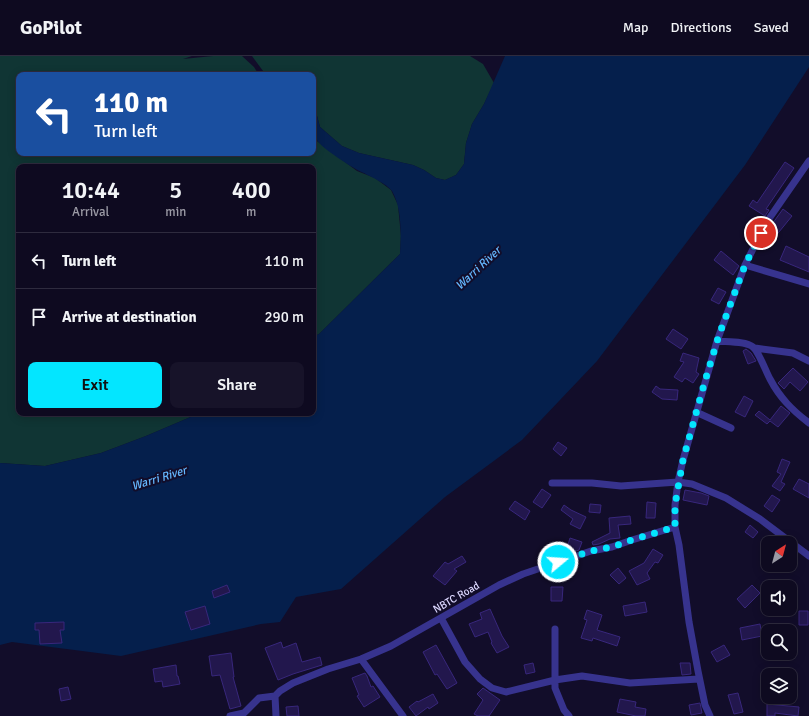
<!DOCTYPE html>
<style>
:root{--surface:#0e0a20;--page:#171329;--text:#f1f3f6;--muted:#9b9aa5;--line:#2e2b3e;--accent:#03e6ff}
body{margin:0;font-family:Signika,sans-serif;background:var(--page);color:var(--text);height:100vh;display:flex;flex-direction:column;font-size:15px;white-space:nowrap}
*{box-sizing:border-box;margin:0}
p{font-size:13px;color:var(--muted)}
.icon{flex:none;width:22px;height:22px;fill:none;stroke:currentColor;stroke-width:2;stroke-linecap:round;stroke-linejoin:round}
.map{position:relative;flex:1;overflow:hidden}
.drawer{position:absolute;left:16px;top:108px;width:300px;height:252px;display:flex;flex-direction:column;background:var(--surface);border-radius:8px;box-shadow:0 2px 10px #0003,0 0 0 1px var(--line)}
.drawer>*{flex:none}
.top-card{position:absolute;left:16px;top:16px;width:300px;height:84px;border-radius:8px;box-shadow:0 2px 10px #0003,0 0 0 1px var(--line);background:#1a4fa0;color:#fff;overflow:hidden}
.needle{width:26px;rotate:36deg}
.tools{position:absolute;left:761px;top:480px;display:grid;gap:8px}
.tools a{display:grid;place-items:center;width:36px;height:36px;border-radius:8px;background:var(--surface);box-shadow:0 2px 10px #0003,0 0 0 1px var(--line);font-size:20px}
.pin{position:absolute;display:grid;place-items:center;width:34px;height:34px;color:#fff;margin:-17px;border:2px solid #fff;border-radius:50%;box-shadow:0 1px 4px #0007}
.me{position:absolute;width:44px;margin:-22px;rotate:72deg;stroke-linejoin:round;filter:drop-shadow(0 0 3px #0008)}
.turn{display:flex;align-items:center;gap:14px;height:84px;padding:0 12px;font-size:18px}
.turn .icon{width:52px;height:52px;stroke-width:2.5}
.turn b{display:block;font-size:28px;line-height:34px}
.eta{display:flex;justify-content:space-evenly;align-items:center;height:68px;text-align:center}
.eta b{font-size:24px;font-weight:600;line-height:28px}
.cta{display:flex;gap:8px;margin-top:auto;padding:8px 12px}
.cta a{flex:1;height:46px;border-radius:8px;background:var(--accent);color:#111;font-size:16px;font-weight:600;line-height:46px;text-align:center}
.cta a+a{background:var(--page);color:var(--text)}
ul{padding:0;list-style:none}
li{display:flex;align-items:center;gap:12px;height:56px;padding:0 12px;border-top:1px solid var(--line)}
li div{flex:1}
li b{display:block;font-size:15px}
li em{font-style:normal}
header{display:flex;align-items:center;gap:24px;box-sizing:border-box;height:56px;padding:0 20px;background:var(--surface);border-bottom:1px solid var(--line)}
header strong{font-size:19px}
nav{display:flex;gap:22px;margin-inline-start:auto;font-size:14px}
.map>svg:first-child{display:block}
.green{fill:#103534}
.water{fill:#051f4c}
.building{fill:#22174d;stroke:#38277c}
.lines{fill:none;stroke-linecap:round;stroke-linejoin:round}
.minor{stroke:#37338e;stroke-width:7}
.route{stroke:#03e6ff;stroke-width:7;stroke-dasharray:0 12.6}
.labels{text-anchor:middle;stroke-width:4;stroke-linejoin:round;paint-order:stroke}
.street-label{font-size:11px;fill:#dcd7ff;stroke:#120d2a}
.water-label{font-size:12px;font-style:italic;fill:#65b8ff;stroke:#120d2a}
</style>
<header>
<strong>GoPilot</strong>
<nav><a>Map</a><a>Directions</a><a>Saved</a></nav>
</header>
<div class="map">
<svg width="809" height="660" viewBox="0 0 809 660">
<rect width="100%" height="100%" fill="#120d2a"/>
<path class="green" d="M0 0H192L183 3 213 0H242L254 11 259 19H19V97H313V69L317 85 357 115 375 122 391 134 398 149 401 180 400 198 319 278 313 281V111H19V357H200L146 380 101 397 45 410 0 407Z
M252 0H470L483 8 494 27 484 48 472 68 466 87 464 108 456 119 445 124 436 122 424 114 413 109 359 97 342 90 320 71 313 45V19H266Z"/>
<path class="water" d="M505 0H809V11L745 109 597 305 522 384 445 441 341 533 296 541 280 566 261 568 121 600 12 586 0 589V407L45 410 101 397 146 380 200 357H313V281L319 278 400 198C401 178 402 152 392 135 387 128 371 121 364 117 355 114 320 91 317 84 311 72 313 57 313 45L320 71 342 90 359 97 413 109 424 114 436 122 445 124 456 119 464 108 466 87 472 68 484 48Z"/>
<path class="building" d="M785 106 794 112 766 153 769 154 765 160 749 150 753 144 757 147Z
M783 153 792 160 770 187 764 182 770 171Z
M786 190 809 201V216L780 204Z
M721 195 739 210 733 219 714 204Z
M718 232 726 236 719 248 711 244Z
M673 273 688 283 681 293 666 283Z
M746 293 751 297 756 305 748 308 743 295Z
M683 297 699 302 696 316 699 318 693 327 685 322 682 326 674 321 684 306 680 305Z
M793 312 808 326 800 335 790 326 784 333 778 327Z
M656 330 660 333 678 334 677 344 662 343 652 336Z
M744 340 753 345 745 361 735 356Z
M781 350 790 357 778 371 770 365 767 368 755 359 759 355 770 364Z
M558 386 567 392 561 400 553 393Z
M782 403 790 406 781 426 785 428 780 435 772 430 781 418 777 416Z
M799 423 809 428V442L793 433Z
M542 433 551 439 542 452 533 446Z
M685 434 701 437 709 440 707 449 683 444Z
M772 439 780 444 772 456 764 450Z
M515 445 530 455 525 464 509 453Z
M647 446 656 447 655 462H646Z
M590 448 601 449 600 457 589 456Z
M564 449 571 454 586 461 580 473 570 468 573 463 561 454Z
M630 460 631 468 618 469 620 482 610 483 599 488 593 489 592 486 610 477 609 462Z
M750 469 758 476 753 482 745 476Z
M570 482 582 486 579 494 576 495 567 492Z
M653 493 663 499 658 507 655 506 647 517 650 523 637 529 629 515 644 507Z
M462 500 466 506 454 513 457 515 445 529 433 520 445 506 448 508Z
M618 512 626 522 619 528 610 519Z
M227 529 230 536 214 542 212 535Z
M752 529 760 537 745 552 737 543Z
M551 531H563L562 545H551Z
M645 546 647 556 625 560 623 550Z
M205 550 210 568 191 574 185 556Z
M490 553 502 580 509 591 497 597 491 587 492 586 488 576 475 581 469 568 482 563 480 557Z
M587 554 602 559 597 574 620 581 617 590 593 582 592 585 581 582 587 564 584 563Z
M799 555H808V569H799Z
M64 566V574H60L62 587 40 588 39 574H35V567Z
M760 568 762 580 742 584 740 572Z
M281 586 283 592 296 587 302 606 320 601 322 609 293 618 278 624 265 592Z
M436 589 457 627 447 633 437 618 435 619 423 596Z
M724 589 730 599 717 606 711 596Z
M231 597 234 621H233L241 650 230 653 220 619 212 620 209 600Z
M533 607 535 616 526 618 524 609Z
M680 607H690L691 618 682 619Z
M176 609 177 620H178L180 628 163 631 162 625 155 626 153 613Z
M365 617 367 620 371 631 373 630 380 641 364 651 357 640 359 639 352 622Z
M68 631 71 643 61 645 59 633Z
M483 632 500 644 489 660H478L474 658 483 644 477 638Z
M738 637 743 656 734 658 728 639Z
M433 638 438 647 429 653 428 651 416 660 409 651 417 645 418 646Z
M620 643 636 646 635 651 646 653 645 660H636L617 656Z
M700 647 702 657 691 659 689 649Z
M767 648 799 651 798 660 775 657V660H767Z
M298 650 299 660H287L286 651Z"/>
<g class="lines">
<path class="minor" d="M745 209 809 228
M717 285C726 286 746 285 753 291 759 296 766 316 770 323 780 342 792 354 809 367
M755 292 793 297 809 305
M696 356 731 372
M552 427H592L621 430 678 426 692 428 726 442 760 463 809 500
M441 562 465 606 480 623 492 632 506 636 555 624 582 620 630 627 699 623
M555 573V632L564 654 569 660
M361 603 403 660
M230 660 244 657 259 642 275 640
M276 660 275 640 280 635 293 627 328 613 361 603 391 590 499 529 523 518 591 495 612 491 632 484 675 471
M710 660 705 649 698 615 689 566 679 489 675 471V449L678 426 683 404 717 285 745 209 766 167 809 105"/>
</g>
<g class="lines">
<path class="route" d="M558 506 591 495 612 491 632 484 675 471V449L683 404 705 325 719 279 745 209 761 177"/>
</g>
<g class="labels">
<g class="street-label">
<text transform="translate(456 541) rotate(-30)" y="4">NBTC Road</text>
</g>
<g class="water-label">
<text transform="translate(478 212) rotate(-43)" y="4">Warri River</text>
<text transform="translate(159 422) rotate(-17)" y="4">Warri River</text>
</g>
</g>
</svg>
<div class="tools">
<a><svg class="needle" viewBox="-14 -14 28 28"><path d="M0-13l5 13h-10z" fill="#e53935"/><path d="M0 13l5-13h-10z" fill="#9b9aa5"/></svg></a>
<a><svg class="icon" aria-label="sound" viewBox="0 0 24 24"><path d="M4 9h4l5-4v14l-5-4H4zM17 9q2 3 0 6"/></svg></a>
<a><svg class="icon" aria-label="search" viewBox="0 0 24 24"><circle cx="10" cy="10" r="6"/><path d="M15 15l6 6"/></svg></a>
<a><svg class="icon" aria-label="layers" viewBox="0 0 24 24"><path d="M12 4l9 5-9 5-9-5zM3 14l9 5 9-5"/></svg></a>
</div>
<div class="pin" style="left:761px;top:177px;background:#d93025"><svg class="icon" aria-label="arrive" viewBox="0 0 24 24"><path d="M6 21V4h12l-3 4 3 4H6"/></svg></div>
<svg class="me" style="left:558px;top:506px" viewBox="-20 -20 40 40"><circle r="17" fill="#03e6ff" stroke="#fff" stroke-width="3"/><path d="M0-11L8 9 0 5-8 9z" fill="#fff"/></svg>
<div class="top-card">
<div class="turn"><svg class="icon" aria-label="left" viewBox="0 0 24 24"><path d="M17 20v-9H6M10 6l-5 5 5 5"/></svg><div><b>110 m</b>Turn left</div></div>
</div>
<section class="drawer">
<div class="eta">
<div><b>10:44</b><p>Arrival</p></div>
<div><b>5</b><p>min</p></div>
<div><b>400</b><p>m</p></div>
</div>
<ul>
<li><svg class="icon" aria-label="left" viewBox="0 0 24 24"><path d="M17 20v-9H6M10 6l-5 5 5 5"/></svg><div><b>Turn left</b></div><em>110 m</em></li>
<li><svg class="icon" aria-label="arrive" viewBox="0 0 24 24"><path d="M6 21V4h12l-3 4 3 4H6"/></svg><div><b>Arrive at destination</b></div><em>290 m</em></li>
</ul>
<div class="cta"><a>Exit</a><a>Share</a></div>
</section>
</div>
